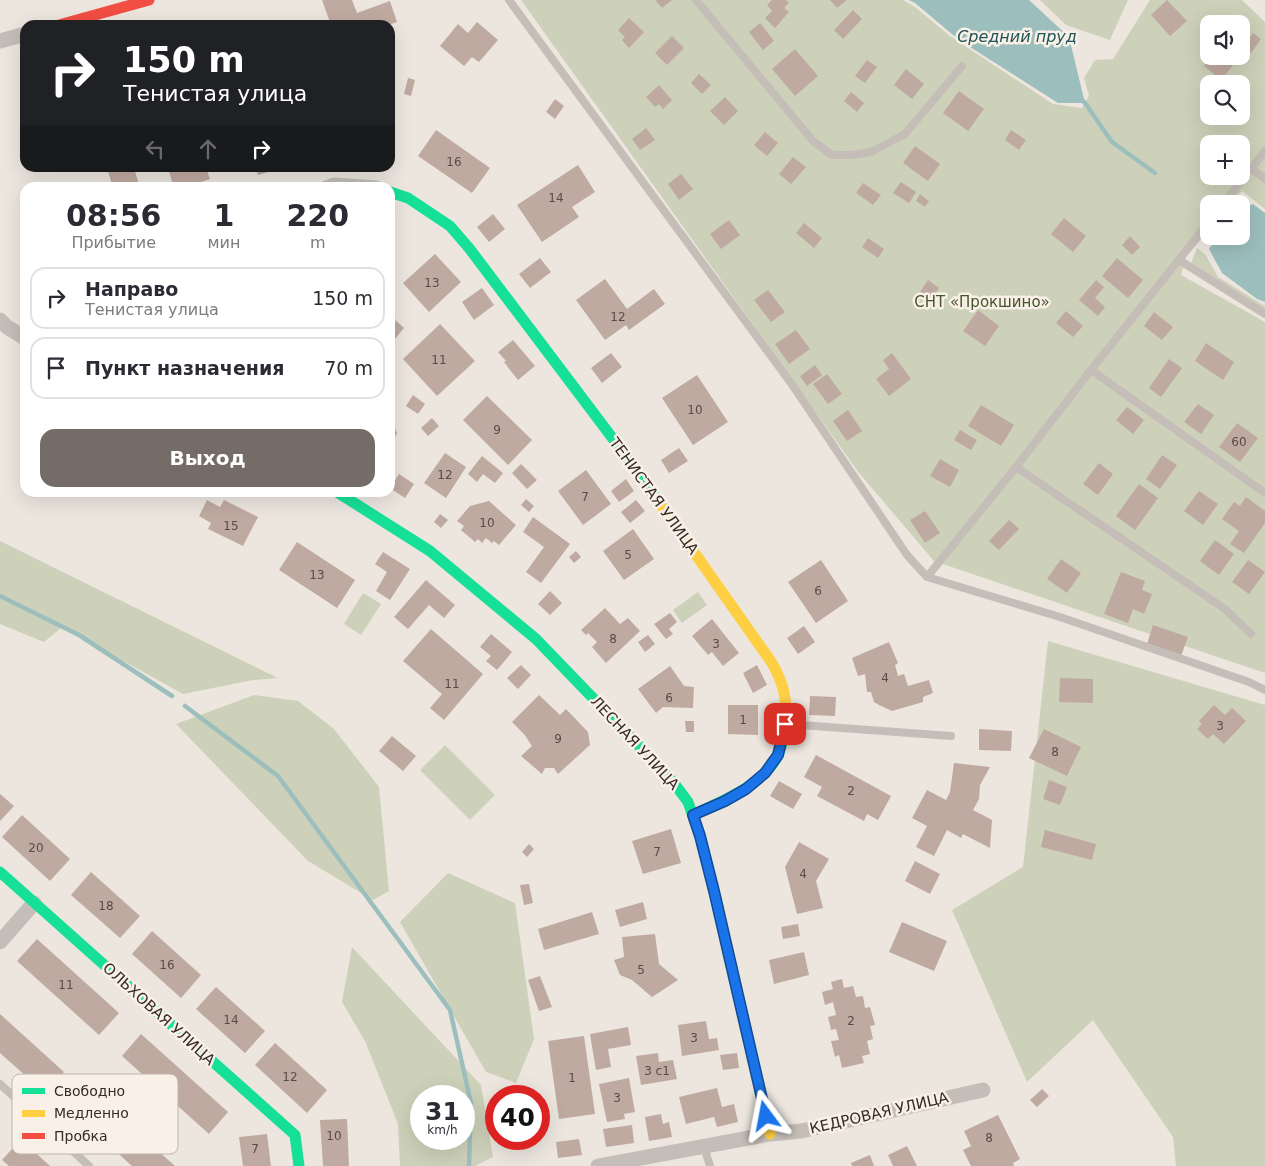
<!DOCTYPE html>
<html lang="ru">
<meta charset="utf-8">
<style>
:root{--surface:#fff;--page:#f2f2f3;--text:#2b2b33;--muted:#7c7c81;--line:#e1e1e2;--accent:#766c67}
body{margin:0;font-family:"DejaVu Sans",sans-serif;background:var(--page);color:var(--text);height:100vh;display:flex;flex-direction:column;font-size:19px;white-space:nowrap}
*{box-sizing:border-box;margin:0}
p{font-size:16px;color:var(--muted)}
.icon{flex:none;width:28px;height:28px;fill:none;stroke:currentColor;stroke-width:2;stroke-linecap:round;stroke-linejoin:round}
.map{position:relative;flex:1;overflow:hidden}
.sheet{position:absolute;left:20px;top:182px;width:375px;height:315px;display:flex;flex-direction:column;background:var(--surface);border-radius:15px;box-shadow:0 5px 20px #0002}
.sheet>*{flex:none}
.top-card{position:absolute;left:20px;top:20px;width:375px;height:152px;border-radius:15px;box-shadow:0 5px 20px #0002;background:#202124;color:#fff;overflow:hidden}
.tools{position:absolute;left:1200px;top:15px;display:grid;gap:10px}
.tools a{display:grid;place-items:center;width:50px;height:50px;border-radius:10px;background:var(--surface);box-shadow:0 5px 20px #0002;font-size:25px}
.speed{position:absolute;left:410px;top:1085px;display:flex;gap:10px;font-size:25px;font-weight:700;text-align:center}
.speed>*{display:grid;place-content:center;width:65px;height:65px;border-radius:50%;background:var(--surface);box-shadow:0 5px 20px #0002;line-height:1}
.speed small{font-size:12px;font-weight:400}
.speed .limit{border:8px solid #d22;background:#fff;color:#111}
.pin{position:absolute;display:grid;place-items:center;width:42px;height:42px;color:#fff;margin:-21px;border-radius:10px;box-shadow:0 2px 8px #0006}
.me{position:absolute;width:55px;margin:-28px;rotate:347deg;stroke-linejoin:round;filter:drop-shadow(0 0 4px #0008)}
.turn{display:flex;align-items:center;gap:18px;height:105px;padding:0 20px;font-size:22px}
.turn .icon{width:65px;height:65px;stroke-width:2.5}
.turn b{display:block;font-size:35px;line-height:42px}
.lanes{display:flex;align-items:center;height:48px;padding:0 20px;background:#0003;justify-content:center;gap:25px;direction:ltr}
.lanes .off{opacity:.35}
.eta{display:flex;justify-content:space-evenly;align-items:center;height:85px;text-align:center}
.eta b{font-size:30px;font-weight:700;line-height:35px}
.cta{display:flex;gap:10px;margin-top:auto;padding:10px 20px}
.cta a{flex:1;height:58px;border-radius:15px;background:var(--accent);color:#fff;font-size:20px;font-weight:700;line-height:58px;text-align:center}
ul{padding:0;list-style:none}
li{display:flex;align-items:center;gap:15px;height:62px;margin:0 10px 8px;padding:0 10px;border:2px solid var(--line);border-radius:15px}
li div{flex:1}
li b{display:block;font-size:19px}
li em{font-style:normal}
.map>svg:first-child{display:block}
.green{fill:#ced1b9;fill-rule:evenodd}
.water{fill:#9cbfbd}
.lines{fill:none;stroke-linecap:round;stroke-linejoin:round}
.stream{stroke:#9cbfbd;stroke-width:4.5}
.building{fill:#bfaaa1}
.lane{stroke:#c5beb8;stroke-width:8}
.street{stroke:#c5beb8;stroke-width:15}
.fast{stroke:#16e098;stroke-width:11}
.slow{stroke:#ffcf43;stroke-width:11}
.jam{stroke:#f24e42;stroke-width:11}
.route-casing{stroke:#114b97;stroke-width:12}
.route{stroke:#1a73e8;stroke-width:9}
.labels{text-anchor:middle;stroke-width:5;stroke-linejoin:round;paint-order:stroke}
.number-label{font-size:12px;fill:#584b46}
.park-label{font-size:15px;fill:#46542b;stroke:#f9f0e7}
.street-label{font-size:15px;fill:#362b27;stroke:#f9f0e7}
.water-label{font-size:16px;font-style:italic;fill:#1d5557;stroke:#f9f0e7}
.key{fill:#f9f0e7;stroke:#beb5ad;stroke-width:1}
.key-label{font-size:14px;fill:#362b27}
</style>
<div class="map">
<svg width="1265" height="1166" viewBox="0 0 1265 1166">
<rect width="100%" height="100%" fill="#ece6df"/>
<path class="green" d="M521 0H903L915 7 950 36 1053 104 1082 108 1089 96 1084 78 1095 60 1113 59 1150 0H1242L1265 22V209L1242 191 1231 204H1209V230L1186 257 1181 275 1265 322V673L934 561 859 473ZM1209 24H1241V56H1209ZM1209 84H1241V116H1209ZM1209 144H1241V176H1209Z
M1040 0H1128L1110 40 1066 25Z
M1197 248 1205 254 1218 277 1265 306V313L1190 266Z
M0 541 278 678 253 680 183 694 62 627 44 642 0 624Z
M698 592 707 605 682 623 673 610Z
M363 593 381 604 361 635 344 624Z
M1048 641 1265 705V1166H1176L1173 1137 1093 1020 1027 1082 952 910 1023 867Z
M254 695 298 701 334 729 379 787 389 891 373 900 308 861 176 724Z
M445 745 495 795 470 820 420 770Z
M448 873 515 903 534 1039 516 1083 486 1072 400 922Z
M352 947 481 1085 493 1157 475 1166H400L398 1124 365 1041 342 1002ZM421 1096H464V1139H421Z"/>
<path class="water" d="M909 0H1029L1069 37 1085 103H1058L959 40 915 3Z
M1253 204 1265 213V302L1257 299 1222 273 1209 249 1218 236H1241V209Z"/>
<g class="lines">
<path class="stream" d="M1081 99 1085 103 1112 142 1155 173
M0 596 79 635 172 696
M185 706 278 776 450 1010 471 1103 469 1165"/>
</g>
<path class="building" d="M322 0H352L357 13 390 1 397 22 388 25H331Z
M655 0H672L662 8Z
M772 0H786L789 3 784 8 789 12 775 28 765 18 772 11 767 5Z
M830 0H847L837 8Z
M1167 0 1187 21 1170 36 1151 15Z
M853 10 862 19 843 39 834 30Z
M629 18 644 32 629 48 622 40 625 37 618 30Z
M477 22 498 40 479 62 472 57 464 66 440 46 458 24 468 33Z
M760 23 774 41 763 50 749 32Z
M1253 33 1261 39 1251 53 1243 46Z
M672 36 684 48 667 65 655 53Z
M795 49 818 76 795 96 772 69Z
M1212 56H1222L1233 65 1221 80 1204 66Z
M867 60 877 67 865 83 855 76Z
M906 69 924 84 912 99 894 85Z
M699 74 711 85 702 94 691 83Z
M408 78 415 80 411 96 404 94Z
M659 85 672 100 663 109 659 104 655 107 646 97Z
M959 91 984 109 968 131 943 113Z
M851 92 864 103 857 112 844 101Z
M725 97 738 111 724 125 710 111Z
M555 99 564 106 555 119 546 112Z
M1241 102 1250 109 1240 121 1234 116H1241Z
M646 128 655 140 640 150 632 139Z
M436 130 490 168 472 193 418 156Z
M1011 130 1026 140 1019 150 1005 140Z
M765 132 778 143 767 156 754 145Z
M915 146 940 164 928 181 903 163Z
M793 157 806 167 791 184 779 174Z
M578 165 595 192 572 207 579 217 542 242 517 205Z
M120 168H134L140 188H113L108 171Z
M168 168H206L210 179 183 188H174Z
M256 168H283L258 175Z
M681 174 693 189 679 200 668 184Z
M901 182 916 192 909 203 893 193Z
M863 183 881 195 873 205 856 193Z
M920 194 929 201 925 207 916 201Z
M493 214 505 229 489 242 477 227Z
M1064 218 1086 236 1073 252 1051 234Z
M729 220 740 235 721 249 710 234Z
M804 223 822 238 814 248 796 233Z
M1130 236 1140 247 1132 255 1122 245Z
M868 238 884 249 878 258 862 247Z
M435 254 461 282 429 312 403 283Z
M540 258 551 272 530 288 519 274Z
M1117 258 1143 280 1128 298 1102 276Z
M605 279 627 309 654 289 665 304 629 330 626 325 605 340 576 300Z
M928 280 939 288 931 300 920 292Z
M1096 280 1104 287 1095 298 1105 307 1098 316 1079 300Z
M482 288 494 305 474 320 462 302Z
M768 290 785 312 771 322 754 300Z
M978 310 999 326 985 346 963 331Z
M1066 311 1083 326 1073 337 1056 323Z
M1154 312 1173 327 1162 340 1144 326Z
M393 318 404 328 390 345V321Z
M440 324 475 361 437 396 403 359Z
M796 330 810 349 789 364 775 344Z
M513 340 535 366 518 380 504 362 506 361 498 352Z
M1206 343 1234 362 1223 380 1195 361Z
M611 353 622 367 602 383 591 368Z
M892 353 911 379 889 396 876 379 889 369 883 360Z
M1169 359 1182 368 1161 397 1149 388Z
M815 365 822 375 807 386 800 376Z
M827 374 842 394 828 404 813 384Z
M697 375 728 422 693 445 662 398Z
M413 395 425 404 418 414 406 406Z
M487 396 532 440 508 465 463 420Z
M1198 404 1214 415 1201 434 1184 422Z
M981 405 1014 425 1001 446 968 426Z
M1127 407 1144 420 1133 434 1116 420Z
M848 410 862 431 847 441 833 421Z
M390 417 397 433 390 447Z
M432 418 439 426 428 436 421 428Z
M1237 423 1258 438 1240 462 1219 447Z
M960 430 977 440 971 450 954 440Z
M679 448 688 461 669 473 661 460Z
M445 453 466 467 446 498 424 483Z
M1162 455 1177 465 1160 489 1146 479Z
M482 456 503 473 495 483 483 474 477 482 468 474Z
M940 459 959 470 950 487 930 476Z
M1099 463 1113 474 1098 495 1083 484Z
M521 464 537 480 527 489 512 473Z
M586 470 611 504 583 525 558 491Z
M399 474 414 484 405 498 390 488Z
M626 479 634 491 619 502 611 491Z
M1139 484 1158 498 1135 530 1116 516Z
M1199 491 1218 504 1203 525 1184 511Z
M1246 497 1265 511V523L1244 553 1230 544 1239 531 1222 519 1234 502 1240 506Z
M526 499 534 506 529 512 521 505Z
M207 500 220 507 224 500 258 517 243 546 208 529 211 523 199 516Z
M636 500 645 511 630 523 621 512Z
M489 501 516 525 499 545 494 541 492 543 486 538 482 543 478 539 475 542 461 530 464 526 457 521 470 506Z
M925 511 940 533 925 543 910 520Z
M440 514 448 520 441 528 434 522Z
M533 517 570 544 541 583 526 572 544 547 523 532Z
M1009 520 1019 529 999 550 989 541Z
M633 529 654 559 624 580 603 551Z
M1215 540 1234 554 1219 575 1200 561Z
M297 542 355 580 337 608 279 570Z
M576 551 581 557 574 563 569 557Z
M383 552 410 569 390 600 376 591 387 572 375 564Z
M1061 559 1081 573 1067 593 1047 579Z
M821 560 848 601 816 623 788 582Z
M1248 560 1265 572 1249 594 1232 582Z
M1121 572 1145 581 1142 590 1152 594 1144 614 1133 609 1128 623 1104 614Z
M426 580 455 605 444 618 429 605 408 629 394 617Z
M550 591 562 603 550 615 538 604Z
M605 608 620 624 628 618 640 631 606 663 592 647 597 642 588 633 586 635 581 630Z
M670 613 677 622 669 629 673 634 666 639 654 624Z
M712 619 739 653 723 666 712 652 708 655 692 636Z
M1153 625 1188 637 1181 656 1147 644Z
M804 626 815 642 798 654 787 638Z
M431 629 483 674 444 720 430 708 442 694 403 661Z
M491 634 512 652 497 670 486 661 491 656 480 647Z
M648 635 655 644 645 652 638 642Z
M889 642 898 663 895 665 898 676 904 674 908 686 929 680 933 693 923 697V702L892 711 879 705 874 702 871 692H867L865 674 858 676 852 658Z
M521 665 531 675 518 689 507 678Z
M757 665 767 685 753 693 743 673Z
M670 666 684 686 694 687 693 708 663 707 656 713 638 689Z
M1060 678 1093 679V703L1059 702Z
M539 695 560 715 566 709 588 732 590 745 558 774 554 768H545L542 774 521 756 532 746 524 734 512 722Z
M810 696 836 697 835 716 809 715Z
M728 705H758V735L728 734Z
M1214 705 1225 715 1232 708 1246 721 1224 744 1213 734 1208 739 1197 729 1202 724 1199 721Z
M685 721H694V732H686Z
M979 729 1012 731 1011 751 979 750Z
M1044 729 1081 747 1067 776 1029 758Z
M392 736 416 756 403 771 379 751Z
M816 755 891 796 878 820 867 814 864 821 817 796 822 787 804 777Z
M954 763 990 767 980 785 979 799 973 810 992 820 990 848 963 834 961 838 947 830 934 856 916 847 927 826 912 818 927 790 946 800 950 792Z
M1049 780 1067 787 1060 805 1043 799Z
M779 781 802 794 793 809 770 796Z
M0 794 14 806 0 821Z
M22 815 70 859 50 881 2 837Z
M671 829 681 863 643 874 632 841Z
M1045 830 1096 844 1092 860 1041 847Z
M799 842 829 859 816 881 823 908 797 914 785 867Z
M529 844 534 849 527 857 522 852Z
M915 861 940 874 930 894 905 881Z
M91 872 140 916 120 938 71 895Z
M529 884 533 903 524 905 520 885Z
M643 902 647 919 620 927 615 910Z
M592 912 599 934 544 950 538 929Z
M902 922 947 941 934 971 889 952Z
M798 924 800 936 783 939 781 927Z
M152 931 201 975 181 998 132 954Z
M655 934 659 964 678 980 652 997 632 980 620 975 614 960 624 957 622 937Z
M37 939 119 1013 99 1035 17 961Z
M804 952 809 975 774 984 769 960Z
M540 976 552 1007 539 1011 528 980Z
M842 979 844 988 853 986 856 997 863 996 865 1008 870 1007 875 1025 870 1026 873 1039 867 1041 870 1054 862 1056 864 1063 842 1068 839 1055 835 1057 831 1041 839 1040 836 1029 831 1030 828 1017 836 1015 833 1002 825 1005 822 992 833 989 831 982Z
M216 987 265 1031 245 1053 196 1009Z
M0 1014 64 1072 45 1093 0 1053Z
M706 1021 709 1039 717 1038 719 1050 682 1056 678 1025Z
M628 1027 631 1045 608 1049 611 1067 596 1070 590 1034Z
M141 1034 228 1112 209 1134 122 1056Z
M584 1036 595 1114 559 1119 548 1041Z
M275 1043 327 1090 307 1113 255 1065Z
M658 1053 659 1062 673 1060 677 1079 641 1085 636 1056Z
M737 1053 739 1068 723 1070 720 1055Z
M629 1078 635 1112 624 1114 625 1119 607 1122 599 1084Z
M717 1088 722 1107 734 1104 738 1122 717 1127 714 1117 686 1124 679 1097Z
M1042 1089 1049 1096 1037 1107 1030 1100Z
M92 1092 175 1166H132L79 1118 73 1113Z
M661 1114 663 1124 669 1122 672 1137 649 1141 645 1117Z
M998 1115 1020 1159 1013 1163 1014 1166H971L963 1150 971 1146 964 1131Z
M347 1119 349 1166H323L320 1120Z
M632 1125 634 1143 606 1147 603 1129Z
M267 1134 271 1166H243L239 1137Z
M579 1139 582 1155 558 1158 556 1142Z
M20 1140 26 1144 50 1166H9L2 1160Z
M907 1146 917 1166H893L888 1155Z
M870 1155 874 1166H852L851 1163Z"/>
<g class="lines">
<path class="lane" d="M509 0 793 386 907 555 927 577 1060 617 1249 682 1265 690
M696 0 813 141 832 155H851L871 152 905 134 962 66
M1251 168 1265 179
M1223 204 1265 151
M1179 260 1265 314
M1091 370 1265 493
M1016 467 1225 609 1251 634
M927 577 1016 467 1091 370 1209 222
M787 724 951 736
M0 1084 89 1166
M704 1147 710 1166"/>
<path class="street" d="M0 41 25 34
M326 188 334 185 376 188
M0 320 7 327 25 338
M0 942 34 903
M598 1166 770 1134 801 1131 983 1090"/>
<path class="fast" d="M390 192 408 198 450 226 469 248 626 456 658 501
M337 492 430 551 536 639 671 779 688 802 700 836 718 907
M693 815C721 802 766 784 779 753 783 743 784 731 785 719
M0 872 295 1135 299 1166"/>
<path class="slow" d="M658 501 772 663C782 681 788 698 785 719
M718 907 770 1134"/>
<path class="jam" d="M59 25 149 0"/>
</g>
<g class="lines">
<defs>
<path id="route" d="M766 1116 714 891 700 836 693 815 725 801 746 789 765 773 778 755 785 724"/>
</defs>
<use href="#route" class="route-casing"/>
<use href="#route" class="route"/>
</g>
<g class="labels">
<g class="number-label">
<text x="454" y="166">16</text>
<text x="556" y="202">14</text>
<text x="432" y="287">13</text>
<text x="618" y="321">12</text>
<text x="439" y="364">11</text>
<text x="695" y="414">10</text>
<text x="497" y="434">9</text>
<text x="1239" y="446">60</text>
<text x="445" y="479">12</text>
<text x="585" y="501">7</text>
<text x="487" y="527">10</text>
<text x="231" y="530">15</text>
<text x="628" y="559">5</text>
<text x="317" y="579">13</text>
<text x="818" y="595">6</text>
<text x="613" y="643">8</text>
<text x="716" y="648">3</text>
<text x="885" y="682">4</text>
<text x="452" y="688">11</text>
<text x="669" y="702">6</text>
<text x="743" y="724">1</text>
<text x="1220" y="730">3</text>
<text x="558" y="743">9</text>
<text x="1055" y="756">8</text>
<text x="851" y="795">2</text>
<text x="36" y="852">20</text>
<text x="657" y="856">7</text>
<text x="803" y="878">4</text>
<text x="106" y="910">18</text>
<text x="167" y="969">16</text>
<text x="641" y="974">5</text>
<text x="66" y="989">11</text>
<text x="231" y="1024">14</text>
<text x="851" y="1025">2</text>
<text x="694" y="1042">3</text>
<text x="657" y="1075">3 с1</text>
<text x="290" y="1081">12</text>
<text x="572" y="1082">1</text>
<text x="617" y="1102">3</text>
<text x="334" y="1140">10</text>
<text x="989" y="1142">8</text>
<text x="255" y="1153">7</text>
</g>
<g class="park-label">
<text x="982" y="307">СНТ «Прокшино»</text>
</g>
<g class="street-label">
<text transform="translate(654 496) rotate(54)" y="5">ТЕНИСТАЯ УЛИЦА</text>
<text transform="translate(635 743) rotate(47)" y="5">ЛЕСНАЯ УЛИЦА</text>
<text transform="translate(159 1014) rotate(42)" y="5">ОЛЬХОВАЯ УЛИЦА</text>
<text transform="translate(879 1113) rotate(-13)" y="5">КЕДРОВАЯ УЛИЦА</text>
</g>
<g class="water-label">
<text x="1017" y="42">Средний пруд</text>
</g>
</g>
<rect x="12" y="1074" width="166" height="80" rx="8" class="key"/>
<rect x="22" y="1088" width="23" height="6" fill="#16e098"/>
<rect x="22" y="1110" width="23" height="7" fill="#ffcf43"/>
<rect x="22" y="1133" width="23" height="6" fill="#f24e42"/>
<g class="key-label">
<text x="54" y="1096">Свободно</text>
<text x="54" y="1118">Медленно</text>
<text x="54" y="1141">Пробка</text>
</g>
</svg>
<div class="tools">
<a><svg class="icon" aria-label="sound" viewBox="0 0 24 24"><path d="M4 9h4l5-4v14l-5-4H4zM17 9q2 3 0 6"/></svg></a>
<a><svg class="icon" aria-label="search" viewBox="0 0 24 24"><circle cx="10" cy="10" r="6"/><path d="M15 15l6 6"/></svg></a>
<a>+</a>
<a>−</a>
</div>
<div class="speed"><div>31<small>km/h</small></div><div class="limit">40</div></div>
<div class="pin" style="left:785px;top:724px;background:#d93025"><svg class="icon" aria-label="arrive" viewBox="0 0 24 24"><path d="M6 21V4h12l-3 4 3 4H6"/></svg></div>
<svg class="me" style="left:766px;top:1116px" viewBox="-20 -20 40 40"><path d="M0-17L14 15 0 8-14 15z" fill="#1a73e8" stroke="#fff" stroke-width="4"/></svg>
<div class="top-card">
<div class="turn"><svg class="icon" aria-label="right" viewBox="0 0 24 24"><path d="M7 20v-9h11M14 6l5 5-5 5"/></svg><div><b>150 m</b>Тенистая улица</div></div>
<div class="lanes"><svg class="icon off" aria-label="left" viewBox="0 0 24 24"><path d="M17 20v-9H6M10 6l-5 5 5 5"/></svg><svg class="icon off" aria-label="ahead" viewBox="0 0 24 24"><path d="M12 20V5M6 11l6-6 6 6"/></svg><svg class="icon" aria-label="right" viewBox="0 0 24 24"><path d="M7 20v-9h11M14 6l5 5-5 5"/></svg></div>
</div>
<section class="sheet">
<div class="eta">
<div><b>08:56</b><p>Прибытие</p></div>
<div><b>1</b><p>мин</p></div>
<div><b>220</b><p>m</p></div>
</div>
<ul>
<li><svg class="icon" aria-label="right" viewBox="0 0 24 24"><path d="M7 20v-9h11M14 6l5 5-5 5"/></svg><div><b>Направо</b><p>Тенистая улица</p></div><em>150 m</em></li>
<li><svg class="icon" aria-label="arrive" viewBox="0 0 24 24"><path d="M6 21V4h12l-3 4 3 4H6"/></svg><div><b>Пункт назначения</b></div><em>70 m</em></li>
</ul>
<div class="cta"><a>Выход</a></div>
</section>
</div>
